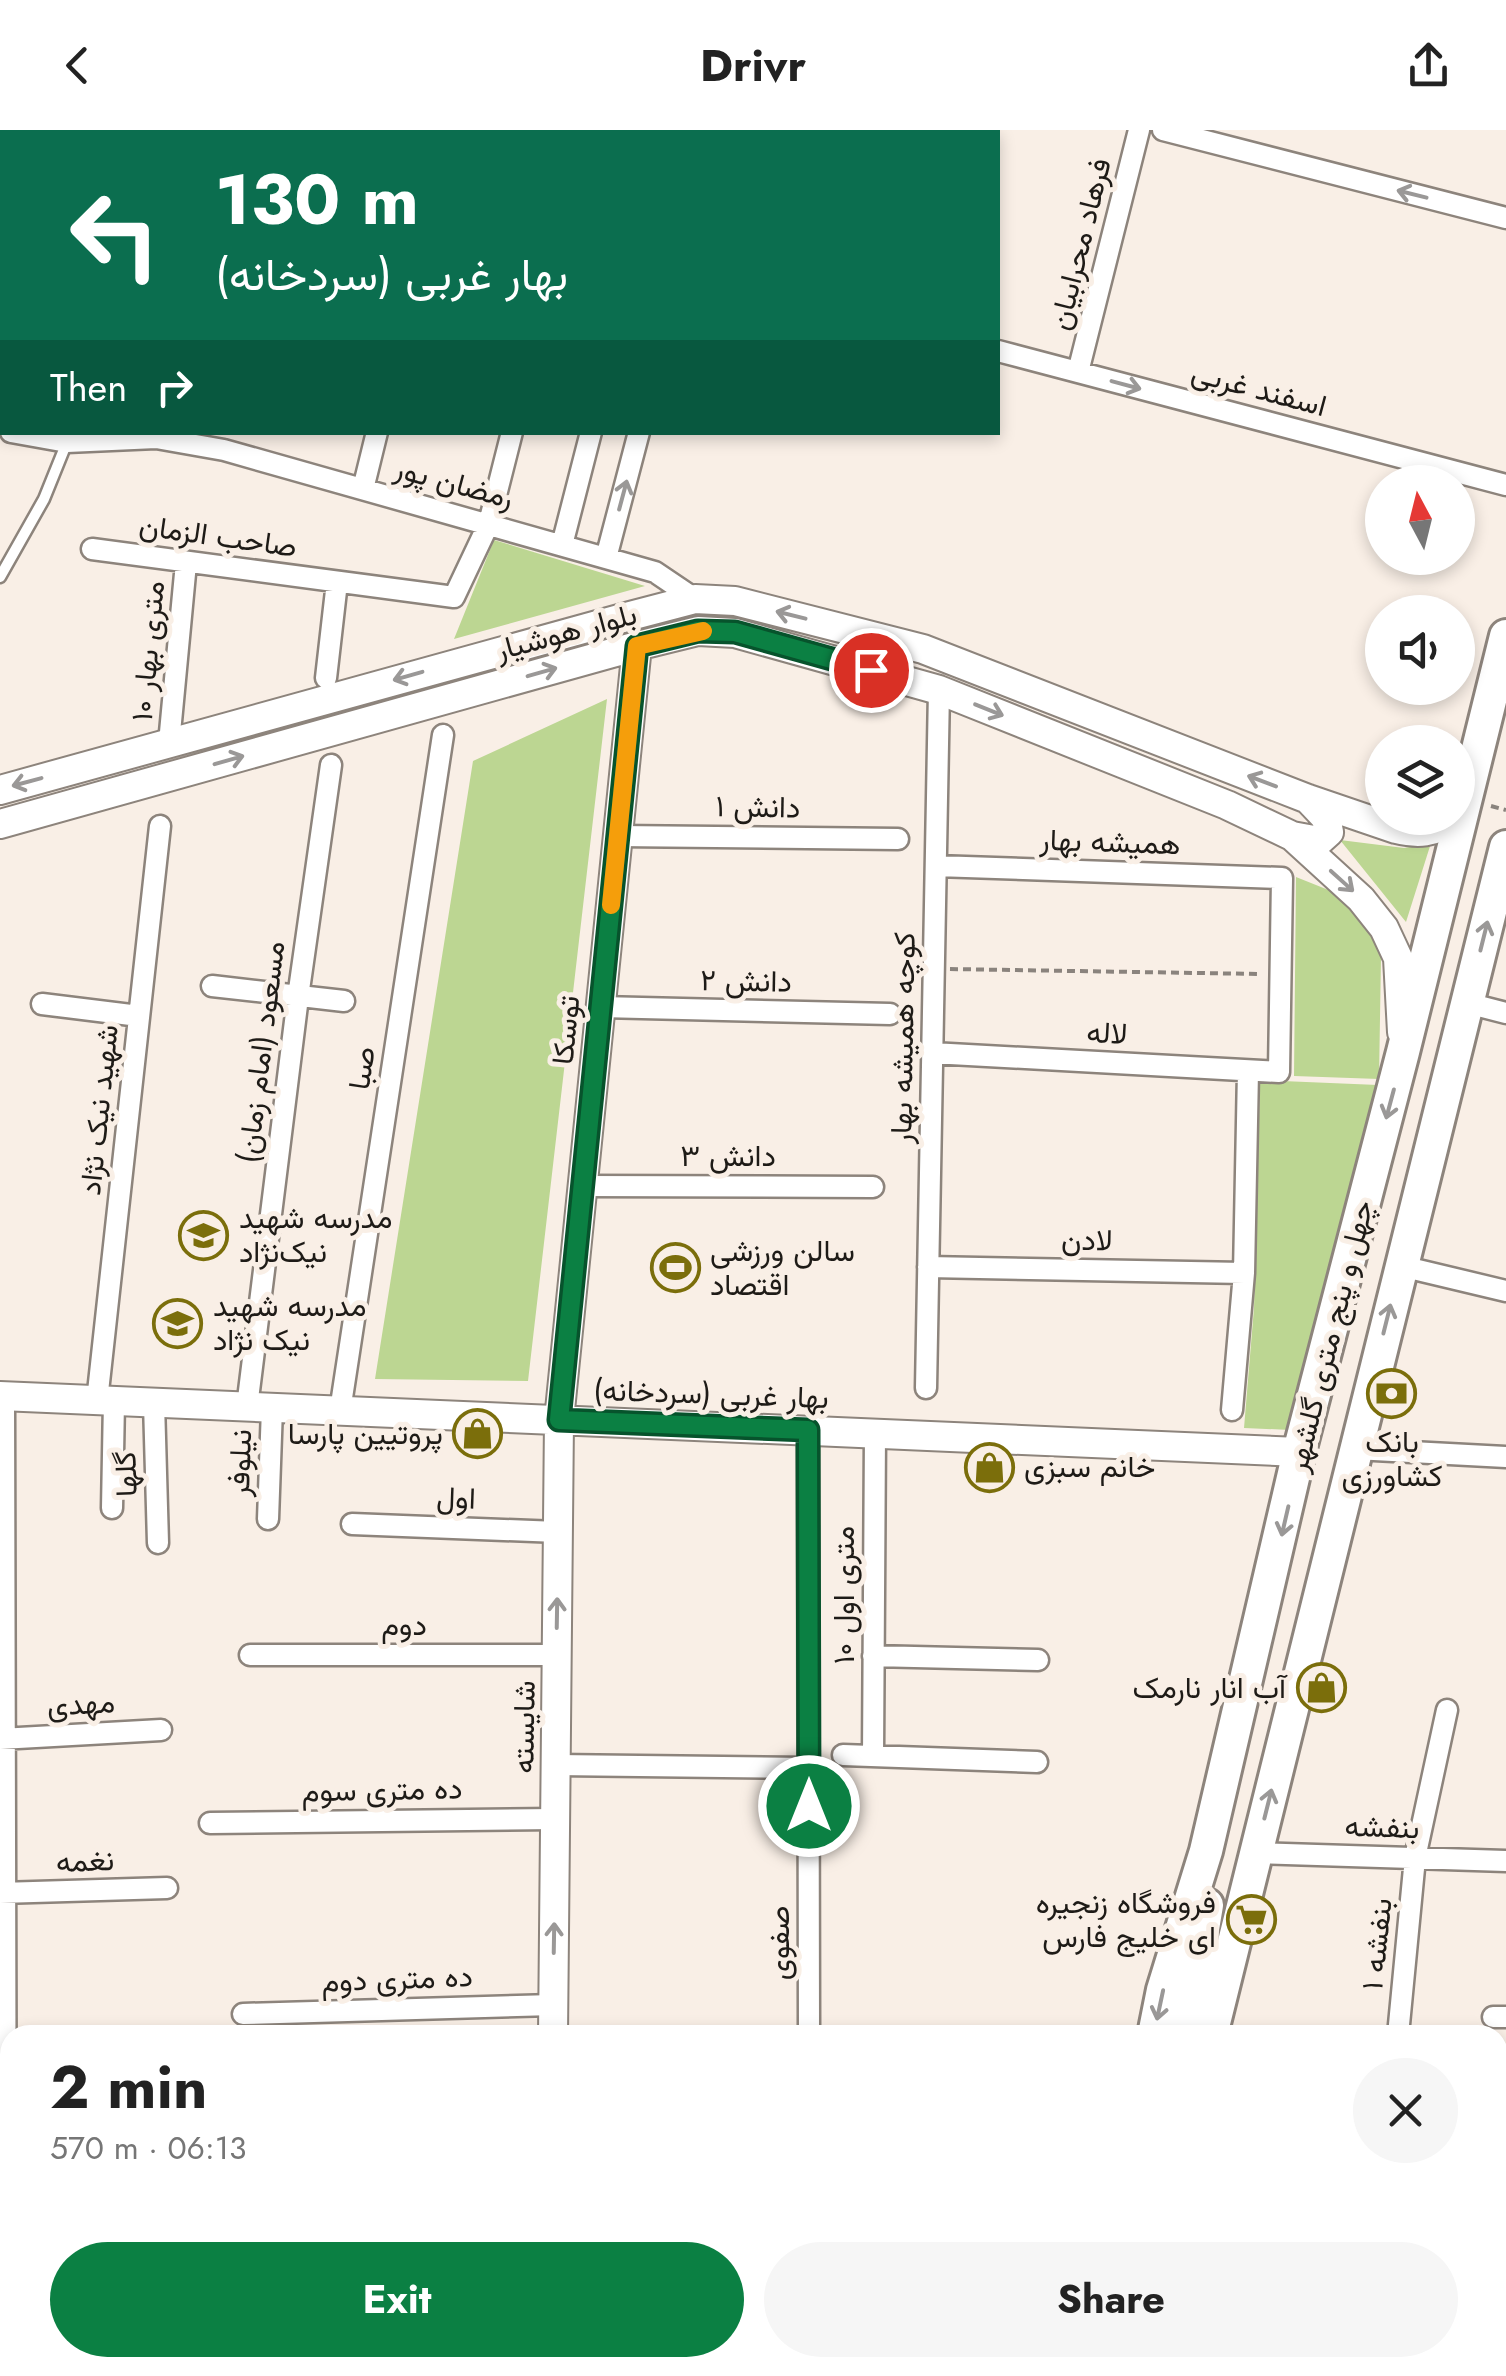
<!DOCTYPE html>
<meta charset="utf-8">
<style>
:root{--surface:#fff;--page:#f6f6f6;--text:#222;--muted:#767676;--accent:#0b8043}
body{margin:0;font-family:Jost,Vazirmatn,sans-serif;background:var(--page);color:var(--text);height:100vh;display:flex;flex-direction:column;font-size:38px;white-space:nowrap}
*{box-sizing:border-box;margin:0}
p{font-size:32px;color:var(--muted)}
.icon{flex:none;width:55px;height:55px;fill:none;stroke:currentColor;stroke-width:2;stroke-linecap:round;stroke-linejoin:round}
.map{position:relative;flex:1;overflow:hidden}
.drawer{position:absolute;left:0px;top:1895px;width:1508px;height:352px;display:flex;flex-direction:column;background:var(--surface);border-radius:30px 30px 0 0;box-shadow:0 5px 15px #0003}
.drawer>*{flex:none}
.hud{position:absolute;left:0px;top:0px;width:1000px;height:305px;box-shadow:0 5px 15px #0003;background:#0b6e4f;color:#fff;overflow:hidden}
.needle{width:65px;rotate:353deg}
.buttons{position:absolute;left:1365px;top:335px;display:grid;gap:20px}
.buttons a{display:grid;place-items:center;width:110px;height:110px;border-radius:50%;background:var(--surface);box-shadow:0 5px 15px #0003;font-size:50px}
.pin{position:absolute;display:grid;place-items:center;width:85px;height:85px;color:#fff;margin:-42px;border:5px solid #fff;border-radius:50%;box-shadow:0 2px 10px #0007}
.me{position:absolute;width:110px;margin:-55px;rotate:0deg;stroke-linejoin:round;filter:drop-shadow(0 0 8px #0008)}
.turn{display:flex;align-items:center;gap:35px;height:210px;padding:0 50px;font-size:45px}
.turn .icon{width:130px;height:130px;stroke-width:2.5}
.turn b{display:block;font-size:70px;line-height:85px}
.then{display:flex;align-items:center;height:95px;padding:0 50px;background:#0003;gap:20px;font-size:38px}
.round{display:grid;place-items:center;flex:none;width:105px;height:105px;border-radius:52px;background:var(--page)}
.summary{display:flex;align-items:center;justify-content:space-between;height:170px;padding:0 50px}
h1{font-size:60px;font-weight:700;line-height:75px}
.primary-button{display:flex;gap:20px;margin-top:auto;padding:20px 50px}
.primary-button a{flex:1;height:115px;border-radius:60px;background:var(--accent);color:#fff;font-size:40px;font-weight:700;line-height:115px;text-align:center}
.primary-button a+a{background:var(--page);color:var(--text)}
header{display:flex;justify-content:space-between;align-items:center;height:130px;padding:0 50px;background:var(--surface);font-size:45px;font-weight:700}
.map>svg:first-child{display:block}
.green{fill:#bcd692}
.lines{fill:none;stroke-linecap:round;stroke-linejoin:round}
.lane-casing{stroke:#8d847c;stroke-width:15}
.street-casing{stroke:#8d847c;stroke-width:25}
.secondary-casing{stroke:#8d847c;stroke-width:32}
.primary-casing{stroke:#8d847c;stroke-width:38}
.path{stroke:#8a837d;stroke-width:4;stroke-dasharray:8 5;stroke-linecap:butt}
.lane{stroke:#fff;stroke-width:10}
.street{stroke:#fff;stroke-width:20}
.secondary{stroke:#fff;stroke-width:28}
.primary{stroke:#fff;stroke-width:32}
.wall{fill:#b5b6d3}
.building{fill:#d2d4f5;stroke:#9394ac;stroke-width:2.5}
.oneway{stroke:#9a9897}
.route-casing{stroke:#07532c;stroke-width:25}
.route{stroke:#0b8043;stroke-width:18}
.slow{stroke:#f59e0b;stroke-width:18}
.labels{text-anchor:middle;stroke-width:10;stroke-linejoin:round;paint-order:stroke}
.street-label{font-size:30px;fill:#1e1b17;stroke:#f9efe6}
.poi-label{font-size:30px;fill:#1e1b17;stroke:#f9efe6;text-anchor:start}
</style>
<header><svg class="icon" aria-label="back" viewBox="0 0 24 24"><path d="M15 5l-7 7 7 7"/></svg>Drivr<svg class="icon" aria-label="share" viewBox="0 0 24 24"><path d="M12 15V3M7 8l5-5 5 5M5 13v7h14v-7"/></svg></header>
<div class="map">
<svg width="1506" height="2246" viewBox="0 0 1506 2246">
<rect width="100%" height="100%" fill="#f9efe6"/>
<path class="green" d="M494 410 645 456 454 509Z
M607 569 528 1251 375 1249 473 631Z
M1340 710 1404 718 1431 713 1406 792Z
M1296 747 1336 763 1367 796 1381 827 1379 949 1294 946Z
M1260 950 1378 955 1291 1300 1244 1298 1254 1178Z
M0 2173H10V2237L0 2238Z"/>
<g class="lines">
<defs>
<path id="lane" d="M0 447 44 369 67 312
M432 2238 433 2246
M224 2246 235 2238"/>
<path id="street" d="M1163 0 1506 88
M122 2 123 0
M176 2 177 0
M307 2V0
M453 2V0
M590 2V0
M669 2 670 0
M998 221 1506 355
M1078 242 1139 0
M11 302 67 312 156 308 224 320 655 442 695 469
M363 359 377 302
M562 415 591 302
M92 419 454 467 489 393 512 302
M606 428 639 302
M326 548 337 452
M169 613 186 433
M618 706 898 709
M212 856 344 871
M1467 873 1506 883
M42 874 139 886
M601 877 890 884
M932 923 1279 942 1282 748 936 736
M583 1056 873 1057
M1401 1136 1506 1161
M928 1137 1244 1143
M926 1258 939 560
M4 1267 6 2147
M97 1271 160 696
M154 1273 158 1413
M247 1277 298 867 331 635
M1232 1280 1244 1143 1248 941
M340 1281 443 605
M808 1301 809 1905
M1355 1319 1506 1327
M112 1378 114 1271
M268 1389 272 1278
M352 1394 558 1402
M250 1525H557
M873 1526 1038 1530
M0 1609 161 1600
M843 1625 1037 1632
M873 1626 875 1304
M556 1635 809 1638
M210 1693 555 1689
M1255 1723 1506 1731
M0 1763 167 1758
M243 1884 553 1875
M1493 1887H1506
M1398 1905 1415 1728 1447 1580"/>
<path id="secondary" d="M0 660 630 486 695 469 735 471 923 519 1308 669 1396 699C1417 704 1435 704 1451 688
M0 694 637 516 698 501 735 503 939 560 1227 675 1292 706 1361 769 1384 798 1398 828 1402 902
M1292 706 1319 711 1329 702 1326 688 1308 669
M0 1266 1299 1322
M553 1905 559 1290 637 516
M0 2147H10"/>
<path id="primary" d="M1154 1905 1163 1860 1206 1721 1299 1322 1403 922 1506 506
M1185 1905 1207 1775
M1211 1905 1506 717
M1498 2053H1506
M1498 2103 1506 2102
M1127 2246V2238
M1191 2246 1194 2238"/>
</defs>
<use href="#lane" class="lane-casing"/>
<use href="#street" class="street-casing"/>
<use href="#secondary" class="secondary-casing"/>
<use href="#primary" class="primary-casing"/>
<path class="path" d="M1491 676 1506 680
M950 839 1261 844"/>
<use href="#lane" class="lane"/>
<use href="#street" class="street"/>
<use href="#secondary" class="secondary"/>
<use href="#primary" class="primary"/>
</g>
<path class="wall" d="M768 2238H1096V2246H768Z"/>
<path class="building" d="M774 2238H1096V2246H774Z"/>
<defs><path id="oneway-shaft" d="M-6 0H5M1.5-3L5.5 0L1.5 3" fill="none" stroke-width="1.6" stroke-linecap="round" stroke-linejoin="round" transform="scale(2.5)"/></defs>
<g class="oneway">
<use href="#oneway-shaft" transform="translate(1412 64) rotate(-166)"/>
<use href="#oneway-shaft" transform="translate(1126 255) rotate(15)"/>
<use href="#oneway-shaft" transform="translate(623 365) rotate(-75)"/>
<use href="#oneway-shaft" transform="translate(791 485) rotate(-166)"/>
<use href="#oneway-shaft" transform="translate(542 542) rotate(-16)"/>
<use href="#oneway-shaft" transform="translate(408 546) rotate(164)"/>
<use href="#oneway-shaft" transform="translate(989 580) rotate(22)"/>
<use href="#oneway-shaft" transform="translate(229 630) rotate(-16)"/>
<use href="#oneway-shaft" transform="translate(1262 651) rotate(-159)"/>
<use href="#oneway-shaft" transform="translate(27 652) rotate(165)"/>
<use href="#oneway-shaft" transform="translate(1342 751) rotate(42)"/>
<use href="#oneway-shaft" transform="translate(1484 806) rotate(-76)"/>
<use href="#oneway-shaft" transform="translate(1390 974) rotate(105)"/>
<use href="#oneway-shaft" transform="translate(1387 1189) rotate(-76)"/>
<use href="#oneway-shaft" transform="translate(1285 1391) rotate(103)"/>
<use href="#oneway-shaft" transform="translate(557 1483) rotate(-89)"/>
<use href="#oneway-shaft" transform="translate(1268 1674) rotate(-76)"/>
<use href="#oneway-shaft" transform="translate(554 1808) rotate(-89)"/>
<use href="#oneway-shaft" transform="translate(1160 1875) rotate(102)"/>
</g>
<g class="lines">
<defs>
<path id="route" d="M809 1676 808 1300 559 1290 637 516 698 501 735 502 871 540"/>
</defs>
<use href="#route" class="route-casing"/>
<use href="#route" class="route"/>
<path class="slow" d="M611 775 637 516 703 501"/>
</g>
<defs>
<symbol id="school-ring" viewBox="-11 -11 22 22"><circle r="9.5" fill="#f9efe6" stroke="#7b6e0b" stroke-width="1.5"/><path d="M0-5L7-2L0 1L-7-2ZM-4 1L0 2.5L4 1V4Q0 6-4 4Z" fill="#7b6e0b"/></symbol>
<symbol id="stadium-ring" viewBox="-11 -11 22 22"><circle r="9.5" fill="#f9efe6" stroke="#7b6e0b" stroke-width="1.5"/><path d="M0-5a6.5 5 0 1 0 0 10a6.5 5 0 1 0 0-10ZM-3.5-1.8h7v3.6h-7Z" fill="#7b6e0b"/></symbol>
<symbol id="bank-ring" viewBox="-11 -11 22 22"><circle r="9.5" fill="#f9efe6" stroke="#7b6e0b" stroke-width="1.5"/><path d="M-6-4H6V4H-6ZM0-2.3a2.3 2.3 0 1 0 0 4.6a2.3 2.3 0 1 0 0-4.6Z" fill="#7b6e0b"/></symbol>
<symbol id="shop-ring" viewBox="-11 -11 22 22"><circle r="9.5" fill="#f9efe6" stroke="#7b6e0b" stroke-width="1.5"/><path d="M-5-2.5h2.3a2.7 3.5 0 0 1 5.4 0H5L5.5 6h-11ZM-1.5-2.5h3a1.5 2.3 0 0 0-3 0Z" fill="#7b6e0b"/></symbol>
<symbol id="supermarket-ring" viewBox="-11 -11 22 22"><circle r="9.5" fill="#f9efe6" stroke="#7b6e0b" stroke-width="1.5"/><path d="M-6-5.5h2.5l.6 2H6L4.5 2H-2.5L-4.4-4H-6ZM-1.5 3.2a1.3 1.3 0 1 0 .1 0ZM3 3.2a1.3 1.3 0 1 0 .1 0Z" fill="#7b6e0b"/></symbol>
</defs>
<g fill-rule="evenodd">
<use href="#school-ring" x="176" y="1078" width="55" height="55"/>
<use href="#stadium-ring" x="648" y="1110" width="55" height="55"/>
<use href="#school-ring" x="150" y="1166" width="55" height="55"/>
<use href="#bank-ring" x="1364" y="1236" width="55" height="55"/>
<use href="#shop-ring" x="450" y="1276" width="55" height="55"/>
<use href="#shop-ring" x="962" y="1310" width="55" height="55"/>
<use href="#shop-ring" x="1294" y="1530" width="55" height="55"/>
<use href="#supermarket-ring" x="1224" y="1762" width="55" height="55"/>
</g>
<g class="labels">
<g class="street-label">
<text transform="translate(1080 114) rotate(-76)" y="10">فرهاد محرابیان</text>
<text transform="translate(1259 259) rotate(15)" y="10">اسفند غربی</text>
<text transform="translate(454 353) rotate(15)" y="10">رمضان پور</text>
<text transform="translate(218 406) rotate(8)" y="10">صاحب الزمان</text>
<text transform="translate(566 502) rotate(-15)" y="10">بلوار هوشیار</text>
<text transform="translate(148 521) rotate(-85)" y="10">۱۰ متری بهار</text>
<text transform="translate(758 677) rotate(1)" y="10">دانش ۱</text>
<text transform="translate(1110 712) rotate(2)" y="10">همیشه بهار</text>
<text transform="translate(746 851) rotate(1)" y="10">دانش ۲</text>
<text transform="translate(566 900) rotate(-84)" y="10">توسکا</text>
<text transform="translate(1107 903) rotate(3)" y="10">لاله</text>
<text transform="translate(903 908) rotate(-89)" y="10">کوچه همیشه بهار</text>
<text transform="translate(261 922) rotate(-83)" y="10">مسعود (امام زمان)</text>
<text transform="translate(362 938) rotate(-81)" y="10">صبا</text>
<text transform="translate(99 980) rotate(-84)" y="10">شهید نیک نژاد</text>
<text x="728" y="1036">دانش ۳</text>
<text transform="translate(1087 1110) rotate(1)" y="10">لادن</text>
<text transform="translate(1330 1206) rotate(-76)" y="10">چهل و پنج متری گلشهر</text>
<text transform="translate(711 1264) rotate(2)" y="10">بهار غربی (سردخانه)</text>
<text transform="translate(240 1333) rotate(-88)" y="10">نیلوفر</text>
<text transform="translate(126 1344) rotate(-92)" y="10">گلها</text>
<text transform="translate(456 1368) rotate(2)" y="10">اول</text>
<text transform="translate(844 1465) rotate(-90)" y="10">۱۰ متری اول</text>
<text x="404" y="1505">دوم</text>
<text transform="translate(81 1574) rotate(-3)" y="10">مهدی</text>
<text transform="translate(524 1597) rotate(-89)" y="10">شایسته</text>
<text transform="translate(382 1660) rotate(-1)" y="10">ده متری سوم</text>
<text transform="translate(1382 1697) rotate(2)" y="10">بنفشه</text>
<text transform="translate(85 1731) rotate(-2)" y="10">نغمه</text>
<text transform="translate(779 1813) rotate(-90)" y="10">صفوی</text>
<text transform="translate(1377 1814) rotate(-84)" y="10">بنفشه ۱</text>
<text transform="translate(397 1849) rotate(-2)" y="10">ده متری دوم</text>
</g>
<g class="poi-label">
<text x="239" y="1098">مدرسه شهید<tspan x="239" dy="34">نیک‌نژاد</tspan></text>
<text x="710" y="1131">سالن ورزشی<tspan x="710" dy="34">اقتصاد</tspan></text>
<text x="213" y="1186">مدرسه شهید<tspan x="213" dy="34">نیک نژاد</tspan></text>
<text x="443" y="1314" text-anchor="end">پروتیین پارسا</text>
<text x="1392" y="1322" text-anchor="middle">بانک<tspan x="1392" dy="34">کشاورزی</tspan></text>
<text x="1024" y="1347">خانم سبزی</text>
<text x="1286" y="1568" text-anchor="end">آب انار نارمک</text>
<text x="1216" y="1783" text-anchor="end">فروشگاه زنجیره<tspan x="1216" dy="34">ای خلیج فارس</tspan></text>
</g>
</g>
</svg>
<div class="buttons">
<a><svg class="needle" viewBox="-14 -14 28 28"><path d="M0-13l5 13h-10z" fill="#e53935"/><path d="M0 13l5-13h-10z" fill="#767676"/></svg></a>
<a><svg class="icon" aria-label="sound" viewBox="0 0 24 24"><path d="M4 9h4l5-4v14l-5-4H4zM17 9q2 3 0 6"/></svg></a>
<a><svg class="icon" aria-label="layers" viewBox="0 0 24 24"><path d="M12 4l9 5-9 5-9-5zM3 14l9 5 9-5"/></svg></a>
</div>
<div class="pin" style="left:871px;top:540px;background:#d93025"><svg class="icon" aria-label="arrive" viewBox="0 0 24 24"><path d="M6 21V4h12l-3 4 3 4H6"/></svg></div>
<svg class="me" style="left:809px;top:1676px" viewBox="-20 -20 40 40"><circle r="17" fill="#0b8043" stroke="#fff" stroke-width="3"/><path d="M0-11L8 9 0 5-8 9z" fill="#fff"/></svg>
<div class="hud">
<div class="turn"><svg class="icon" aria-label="left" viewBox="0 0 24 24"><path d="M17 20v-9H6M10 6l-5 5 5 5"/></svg><div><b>130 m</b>بهار غربی (سردخانه)</div></div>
<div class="then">Then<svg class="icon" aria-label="right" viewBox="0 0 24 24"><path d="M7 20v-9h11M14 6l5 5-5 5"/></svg></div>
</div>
<section class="drawer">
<div class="summary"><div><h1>2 min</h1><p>570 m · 06:13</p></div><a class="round"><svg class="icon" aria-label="close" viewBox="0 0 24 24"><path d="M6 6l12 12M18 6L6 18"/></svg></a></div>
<div class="primary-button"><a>Exit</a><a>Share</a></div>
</section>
</div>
